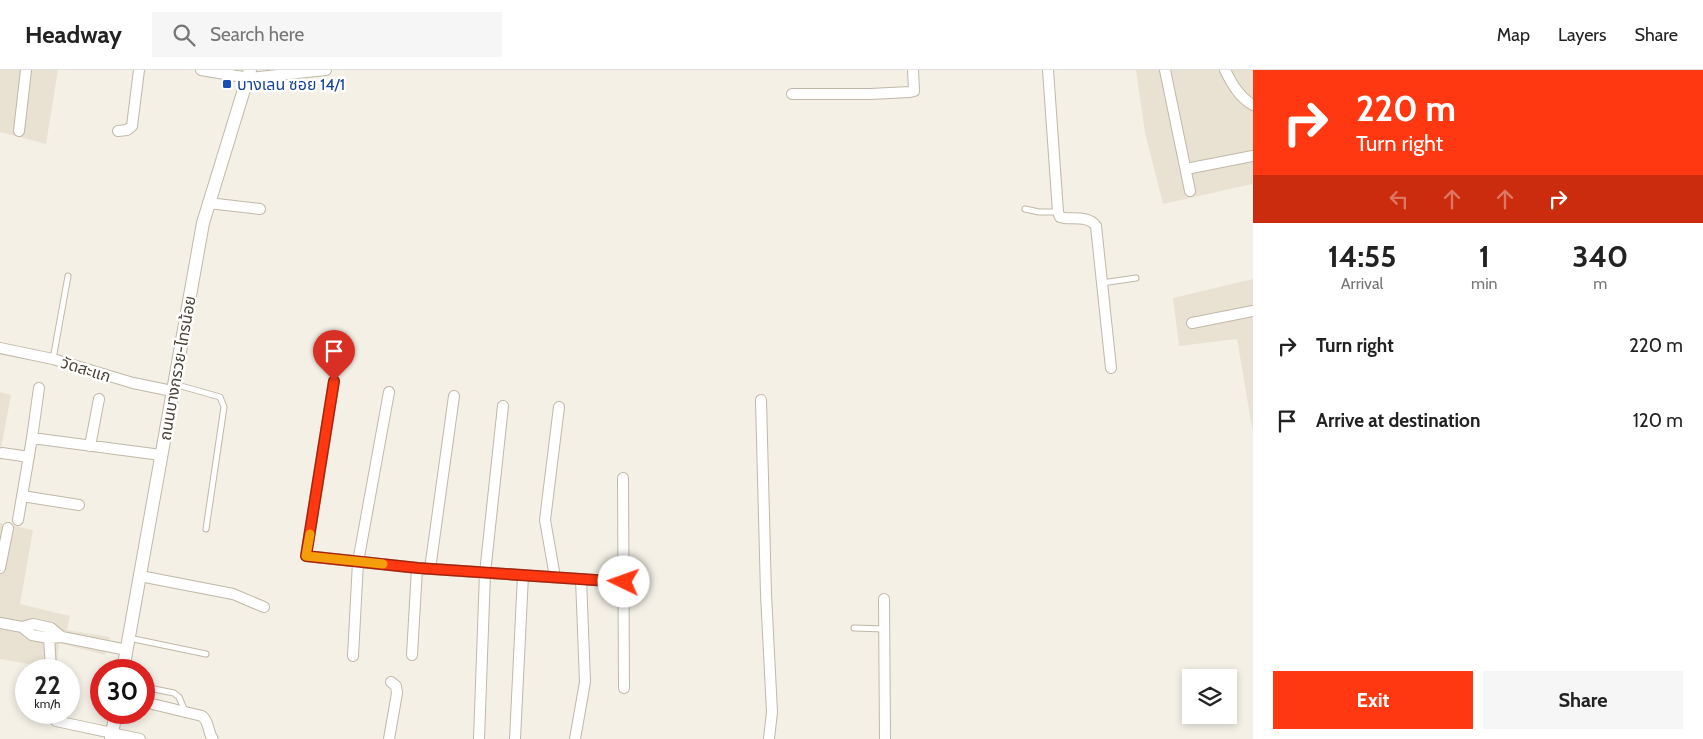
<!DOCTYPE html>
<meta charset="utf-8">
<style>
:root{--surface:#fff;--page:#f6f6f6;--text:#222;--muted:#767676;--line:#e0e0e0;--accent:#ff3812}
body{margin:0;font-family:Cabin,"Noto Sans Thai",sans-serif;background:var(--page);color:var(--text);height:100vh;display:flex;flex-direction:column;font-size:19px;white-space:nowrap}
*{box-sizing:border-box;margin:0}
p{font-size:16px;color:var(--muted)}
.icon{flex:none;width:28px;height:28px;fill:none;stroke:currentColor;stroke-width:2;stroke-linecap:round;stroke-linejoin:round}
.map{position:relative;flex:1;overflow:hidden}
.panel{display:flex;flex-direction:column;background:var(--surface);width:450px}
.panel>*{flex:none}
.hud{background:#ff3812;color:#fff;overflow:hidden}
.buttons{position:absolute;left:1182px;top:599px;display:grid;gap:10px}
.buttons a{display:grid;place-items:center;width:55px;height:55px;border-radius:0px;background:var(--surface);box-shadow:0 2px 8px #0003;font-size:25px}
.speed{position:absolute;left:15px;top:589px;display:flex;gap:10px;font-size:25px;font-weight:700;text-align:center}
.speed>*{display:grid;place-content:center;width:65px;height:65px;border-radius:50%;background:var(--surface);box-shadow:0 2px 8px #0003;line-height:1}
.speed small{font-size:12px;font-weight:400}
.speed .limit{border:8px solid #d22;background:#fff;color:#111}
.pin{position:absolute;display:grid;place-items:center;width:42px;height:42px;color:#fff;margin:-51px -21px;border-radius:50% 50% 50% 0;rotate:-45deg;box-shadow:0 0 5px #0007}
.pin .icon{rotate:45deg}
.me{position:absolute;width:55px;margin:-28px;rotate:273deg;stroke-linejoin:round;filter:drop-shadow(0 0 4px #0008)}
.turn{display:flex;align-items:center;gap:18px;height:105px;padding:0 20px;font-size:22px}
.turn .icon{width:65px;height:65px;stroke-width:2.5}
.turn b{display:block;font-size:35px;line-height:42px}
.lanes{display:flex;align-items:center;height:48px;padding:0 20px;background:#0003;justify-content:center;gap:25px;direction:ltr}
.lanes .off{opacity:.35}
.eta{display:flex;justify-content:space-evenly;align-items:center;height:85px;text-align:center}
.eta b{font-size:30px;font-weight:700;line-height:35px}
.primary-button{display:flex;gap:10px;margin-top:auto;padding:10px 20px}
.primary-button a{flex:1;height:58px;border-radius:0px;background:var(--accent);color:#fff;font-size:20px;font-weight:700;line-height:58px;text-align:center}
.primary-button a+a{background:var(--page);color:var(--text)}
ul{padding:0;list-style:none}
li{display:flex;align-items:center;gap:15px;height:75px;padding:0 20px}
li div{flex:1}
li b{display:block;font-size:19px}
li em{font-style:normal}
header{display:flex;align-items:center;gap:30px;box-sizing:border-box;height:70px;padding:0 25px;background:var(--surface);border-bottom:1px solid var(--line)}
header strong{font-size:24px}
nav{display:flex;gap:28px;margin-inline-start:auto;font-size:18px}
.search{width:350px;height:45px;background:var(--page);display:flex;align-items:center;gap:12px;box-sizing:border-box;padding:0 18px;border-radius:0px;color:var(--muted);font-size:19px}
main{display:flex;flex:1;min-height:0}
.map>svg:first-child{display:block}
.residential{fill:#e9e2d3}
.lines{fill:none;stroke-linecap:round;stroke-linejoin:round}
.service-casing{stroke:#c1b8a7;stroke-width:7}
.minor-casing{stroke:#c1b8a7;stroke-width:12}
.tertiary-casing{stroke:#c1b8a7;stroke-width:14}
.service{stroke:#fff;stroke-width:5}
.minor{stroke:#fff;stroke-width:10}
.tertiary{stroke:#fff;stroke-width:12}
.route-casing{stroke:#a6240c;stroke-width:12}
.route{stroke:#ff3812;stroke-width:9}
.slow{stroke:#f59e0b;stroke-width:9}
.transit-dot{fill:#1a4fb4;stroke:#fff;stroke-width:2}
.labels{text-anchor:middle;stroke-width:5;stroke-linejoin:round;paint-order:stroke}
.transit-label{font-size:16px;fill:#164399;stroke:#fff;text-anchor:start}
.street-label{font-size:16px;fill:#484034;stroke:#fff}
</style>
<header>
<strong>Headway</strong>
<div class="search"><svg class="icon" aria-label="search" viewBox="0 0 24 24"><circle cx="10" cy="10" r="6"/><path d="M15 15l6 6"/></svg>Search here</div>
<nav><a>Map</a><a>Layers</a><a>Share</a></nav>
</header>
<main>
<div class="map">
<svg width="1253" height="669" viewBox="0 0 1253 669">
<rect width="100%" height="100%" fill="#f4f0e6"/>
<path class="residential" d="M0 0H58L46 74 0 62Z
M1136 0H1253V116L1252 114 1163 134 1145 63Z
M1253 209V363L1237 269 1179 276 1173 228Z
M0 322 11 325 0 384Z
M0 453 33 460 20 534 70 546 67 560 110 567 105 585 59 573 56 599 0 589Z"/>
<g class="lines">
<defs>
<path id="service" d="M1025 139 1039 142H1058
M1102 213 1136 208
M53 289 68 206
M174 314 220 327 224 337 206 459
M854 558 884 559
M129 568 206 584
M144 617 174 623 179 627 185 641"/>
<path id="minor" d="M201 0 249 8 326 0
M1048 0 1058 142 1060 147 1064 148C1075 149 1089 146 1096 156L1111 298
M1165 0 1190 121
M1225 0C1232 14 1239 27 1253 35
M792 24H870L910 22 914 21 913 0
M19 61 26 0
M118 61 127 60 132 56 139 0
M1186 99 1253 86
M208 133 260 139
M1192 253 1253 241
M0 278 53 289 133 313 172 321
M334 311 306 486 417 498 624 512
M761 330 766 524 772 642 769 669
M32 368 161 385
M90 376 99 329
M2 383 29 387
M623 408 624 618
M22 426 79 435
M18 450 32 368 39 318
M0 498 8 458
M430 499 454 326
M140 506 233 524 264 537
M555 507 545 450 559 337
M884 529 885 669
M0 553 22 557 33 554 51 558 62 567
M22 557 32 565 49 568 62 567 127 580
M50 562 49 568 51 598
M412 585 417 498
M353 586 358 492 389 322
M144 632 202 646C210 652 207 662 213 669
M56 651 140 669
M389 669 397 623 396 616 391 612
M479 669 485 503 503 336
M515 669 523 505
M575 669 585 612 581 509"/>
<path id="tertiary" d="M123 600 203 153 250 0
M111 669 116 642"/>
</defs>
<use href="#service" class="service-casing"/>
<use href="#minor" class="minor-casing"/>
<use href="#tertiary" class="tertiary-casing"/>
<use href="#service" class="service"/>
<use href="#minor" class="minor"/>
<use href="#tertiary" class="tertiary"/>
</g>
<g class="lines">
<defs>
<path id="route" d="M334 311 306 486 418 498 624 512"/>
</defs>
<use href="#route" class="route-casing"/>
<use href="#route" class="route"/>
<path class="slow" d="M310 464 306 486 383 494"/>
</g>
<rect class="transit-dot" x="222" y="9" width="10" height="10" rx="2.5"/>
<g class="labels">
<g class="transit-label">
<text x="237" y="20">บางเลน ซอย 14/1</text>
</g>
<g class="street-label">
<text transform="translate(177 298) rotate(-80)" y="6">ถนนบางกรวย-ไทรน้อย</text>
<text transform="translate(86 299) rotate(17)" y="6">วัดสะแก</text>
</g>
</g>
</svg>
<div class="buttons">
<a><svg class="icon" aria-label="layers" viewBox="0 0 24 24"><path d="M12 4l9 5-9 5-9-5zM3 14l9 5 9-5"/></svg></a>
</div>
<div class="speed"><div>22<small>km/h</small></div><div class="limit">30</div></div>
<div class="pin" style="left:334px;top:311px;background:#d93025"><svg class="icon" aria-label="arrive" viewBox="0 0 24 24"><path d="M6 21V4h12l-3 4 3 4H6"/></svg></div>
<svg class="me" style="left:624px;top:512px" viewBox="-20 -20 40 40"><circle r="19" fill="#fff"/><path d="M0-13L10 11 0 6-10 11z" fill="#ff3812"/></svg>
</div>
<section class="panel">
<div class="hud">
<div class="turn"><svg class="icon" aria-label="right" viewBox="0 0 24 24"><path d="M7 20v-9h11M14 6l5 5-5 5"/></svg><div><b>220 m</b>Turn right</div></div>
<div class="lanes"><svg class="icon off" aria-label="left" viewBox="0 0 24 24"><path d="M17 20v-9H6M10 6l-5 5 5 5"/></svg><svg class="icon off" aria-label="ahead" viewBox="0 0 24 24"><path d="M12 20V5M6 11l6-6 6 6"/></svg><svg class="icon off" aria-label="ahead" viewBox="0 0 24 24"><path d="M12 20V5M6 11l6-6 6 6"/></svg><svg class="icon" aria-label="right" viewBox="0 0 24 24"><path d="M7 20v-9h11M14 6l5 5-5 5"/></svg></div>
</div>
<div class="eta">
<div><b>14:55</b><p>Arrival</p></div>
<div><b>1</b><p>min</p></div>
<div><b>340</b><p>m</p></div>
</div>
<ul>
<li><svg class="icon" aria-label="right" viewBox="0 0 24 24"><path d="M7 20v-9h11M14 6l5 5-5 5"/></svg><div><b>Turn right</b></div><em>220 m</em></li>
<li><svg class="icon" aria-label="arrive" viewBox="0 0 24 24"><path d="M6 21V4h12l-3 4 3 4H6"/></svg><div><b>Arrive at destination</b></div><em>120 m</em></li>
</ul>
<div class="primary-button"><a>Exit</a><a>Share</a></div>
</section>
</main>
